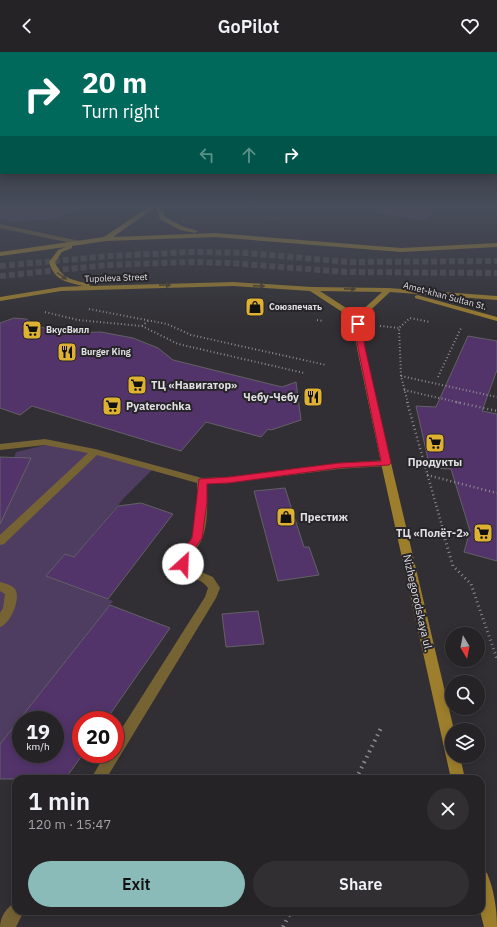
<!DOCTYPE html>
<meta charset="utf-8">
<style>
:root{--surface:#252326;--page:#312f32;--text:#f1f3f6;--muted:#a3a4a7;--line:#424043;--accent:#8bbbb9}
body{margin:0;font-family:"IBM Plex Sans",sans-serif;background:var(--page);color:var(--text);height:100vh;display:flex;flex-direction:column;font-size:15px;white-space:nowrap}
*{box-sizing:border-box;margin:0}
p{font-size:13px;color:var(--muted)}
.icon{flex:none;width:22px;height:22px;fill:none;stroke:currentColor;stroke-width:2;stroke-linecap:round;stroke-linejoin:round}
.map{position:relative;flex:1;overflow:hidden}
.details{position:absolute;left:12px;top:723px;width:473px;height:140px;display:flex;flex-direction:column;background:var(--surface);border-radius:12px;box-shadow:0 2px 10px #0003,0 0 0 1px var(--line)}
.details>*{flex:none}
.top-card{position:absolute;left:0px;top:0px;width:497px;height:122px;box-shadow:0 2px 10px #0003,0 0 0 1px var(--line);background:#00695c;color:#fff;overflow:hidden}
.needle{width:26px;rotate:170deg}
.controls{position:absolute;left:445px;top:575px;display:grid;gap:8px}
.controls a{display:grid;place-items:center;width:40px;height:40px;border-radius:50%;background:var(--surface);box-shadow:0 2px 10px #0003,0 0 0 1px var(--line);font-size:20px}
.speed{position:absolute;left:12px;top:659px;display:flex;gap:8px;font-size:20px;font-weight:700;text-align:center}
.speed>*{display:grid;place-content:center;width:52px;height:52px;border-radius:50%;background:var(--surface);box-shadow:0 2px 10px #0003,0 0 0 1px var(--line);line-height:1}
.speed small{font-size:10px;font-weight:400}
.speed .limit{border:6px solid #d22;background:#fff;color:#111}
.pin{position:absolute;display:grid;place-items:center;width:34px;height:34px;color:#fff;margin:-17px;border-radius:8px;box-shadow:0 2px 6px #0006}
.me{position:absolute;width:44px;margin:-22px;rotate:25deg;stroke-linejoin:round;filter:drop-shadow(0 0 3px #0008)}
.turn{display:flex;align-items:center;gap:14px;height:84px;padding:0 16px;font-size:18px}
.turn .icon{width:52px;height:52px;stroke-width:2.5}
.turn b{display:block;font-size:28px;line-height:34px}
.lanes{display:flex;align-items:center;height:38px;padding:0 16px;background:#0003;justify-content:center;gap:20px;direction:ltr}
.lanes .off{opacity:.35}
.round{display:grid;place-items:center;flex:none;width:42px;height:42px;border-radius:21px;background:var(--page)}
.headline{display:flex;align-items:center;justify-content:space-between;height:68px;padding:0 16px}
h1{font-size:24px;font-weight:600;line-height:30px}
.action{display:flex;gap:8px;margin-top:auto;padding:8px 16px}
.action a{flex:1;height:46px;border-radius:24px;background:var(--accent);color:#111;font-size:16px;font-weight:600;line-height:46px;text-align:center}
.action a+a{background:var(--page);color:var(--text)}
header{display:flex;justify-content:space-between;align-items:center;height:52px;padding:0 16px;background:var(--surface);font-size:18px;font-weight:600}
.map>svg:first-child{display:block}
.green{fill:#4f3d61}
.building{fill:#52346a;stroke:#636165;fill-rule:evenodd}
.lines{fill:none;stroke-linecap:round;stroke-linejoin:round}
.primary-tunnel{stroke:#4b494d;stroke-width:6;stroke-dasharray:6 3;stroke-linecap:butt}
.path-far4{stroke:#8d8b8f;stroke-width:1.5;stroke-dasharray:0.5 2;stroke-linecap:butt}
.path-far3{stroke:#8d8b8f;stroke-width:2;stroke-dasharray:1 2.5;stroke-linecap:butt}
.path-far2{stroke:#8d8b8f;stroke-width:2.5;stroke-dasharray:1 3;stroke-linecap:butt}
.path-far1{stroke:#8d8b8f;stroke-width:3;stroke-dasharray:1 3.5;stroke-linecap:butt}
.path{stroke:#8d8b8f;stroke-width:4;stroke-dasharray:1.5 4.5;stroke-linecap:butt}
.lane{fill:#766334;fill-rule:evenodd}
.secondary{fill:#9d7e2d;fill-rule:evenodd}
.oneway{fill:#4a402a}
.route{fill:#e11d48;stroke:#92132f}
.labels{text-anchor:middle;stroke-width:4;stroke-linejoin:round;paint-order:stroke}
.far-street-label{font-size:9px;fill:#dfdee1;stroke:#272529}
.far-poi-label{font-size:9px;font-weight:bold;fill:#dfdee1;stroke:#272529;text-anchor:start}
.poi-label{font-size:11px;font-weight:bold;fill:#dfdee1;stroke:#272529;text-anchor:start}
.street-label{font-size:11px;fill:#dfdee1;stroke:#272529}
</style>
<header><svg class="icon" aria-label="back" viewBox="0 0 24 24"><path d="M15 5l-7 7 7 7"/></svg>GoPilot<svg class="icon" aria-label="heart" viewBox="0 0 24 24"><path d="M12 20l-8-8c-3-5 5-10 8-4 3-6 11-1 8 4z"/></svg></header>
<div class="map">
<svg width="497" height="875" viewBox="0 0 497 875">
<rect width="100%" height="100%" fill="#312f33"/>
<path class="green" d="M0 154H110L106 157 84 155 55 167 13 170 0 168Z
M380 154H438L426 169 374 160Z
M54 391 154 416 124 446 74 505 65 502 46 524 113 549 0 692V430L14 406 16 400Z"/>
<path class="building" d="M14 266 26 267 37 274 63 281 101 280 133 286 158 296 173 308 282 335 296 330 301 368 271 378 268 377 261 385 206 370 181 399 32 354 20 363 0 356V271Z
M468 284 497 289V318L482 359 497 362V509L464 500 470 479 451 417 430 416 416 354 436 355Z
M0 405 31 406 0 472Z
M285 436 304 495H309L319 523 278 529 254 439Z
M141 451 173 462 108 547 46 524 65 502 74 505 118 454Z
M110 553 170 576 106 668H81V702H83L65 727H0V692ZM21 668H55V702H21Z
M258 559 264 592 226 595 222 562Z"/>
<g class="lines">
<path class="primary-tunnel" d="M0 214 110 204 192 200 247 201 349 210 497 209
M0 224 108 213 190 210 230 211 346 220 497 221"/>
<path class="path-far4" d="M206 154 278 167"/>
<path class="path-far3" d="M89 257 167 272 191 283 326 313
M45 260 78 268 142 274 178 292 304 321
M317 268 323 269
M142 274 149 268
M380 274 399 276
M401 324 497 345
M438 325 461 276
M404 338 461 351
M408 351 401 324 399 276 410 266 430 270"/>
<path class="path-far2" d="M407 350 446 488
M456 350 497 359
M427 423 497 441"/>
<path class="path-far1" d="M445 487 453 514 471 532 497 607"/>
<path class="path" d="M356 727 382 674
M283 875 291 859"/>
<path class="lane" d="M0 172 80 189 83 191 80 193 0 176Z
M45 387 95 397 202 426 229 425 339 411 386 408 391 411 386 414 339 417 229 431 207 432C207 450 209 472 201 489 197 497 190 503 189 511L192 516 213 525 220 536 216 546 106 727H91L105 702H115V687L205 545 208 536C200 524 187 529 177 512 179 502 187 496 191 487 198 470 197 449 197 431L97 403 4 492 0 493V483L88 401 45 393 0 398V392Z
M0 530C5 531 15 534 16 539 20 549 10 572 0 575V561L3 556 5 542 0 539Z
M16 851V859H24L16 875H0C0 865 7 854 16 851Z"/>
<path class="secondary" d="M150 154H162L165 165 184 175 198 179 195 181 180 178 160 167 156 155 113 185 215 181 401 196 497 191V195L401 200 215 185 106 189 72 194V196L62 200 55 210C61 227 74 228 89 232L90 234 233 230 312 235 388 236 497 244V248L390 240 361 267 365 296 391 411 454 678H452V704H460L465 727H451L381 411 357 296 353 267 310 239 233 234 61 239 0 249V245L61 235 83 234C66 230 54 228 49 210L58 198 66 195 0 204V200L104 185ZM320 239 382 240 357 263Z
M417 243 497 265V269L415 246V244Z
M481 819 487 821C494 838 497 857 497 875H484L480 859Z"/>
</g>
<defs><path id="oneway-solid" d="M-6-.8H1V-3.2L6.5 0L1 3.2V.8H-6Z"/></defs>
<g class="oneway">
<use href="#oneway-solid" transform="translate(62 224) rotate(34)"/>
<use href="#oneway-solid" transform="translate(165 233) rotate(-1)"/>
<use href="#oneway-solid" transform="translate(259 234) rotate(3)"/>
<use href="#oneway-solid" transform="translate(350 237) rotate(1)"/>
</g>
<linearGradient id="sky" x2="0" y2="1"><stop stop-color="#1b1a1c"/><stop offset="0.56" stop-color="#484d5b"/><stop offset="1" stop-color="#484d5b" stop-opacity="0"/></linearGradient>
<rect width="497" height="276" fill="url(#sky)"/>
<path class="route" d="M358 270 361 272 365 296 391 411 389 413 339 416 229 431 207 432V450L202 486 188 506 187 515H179L178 512V505L192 486 199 427 229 425 339 411 381 409 358 296 354 272Z"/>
<defs>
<symbol id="shop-square" viewBox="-11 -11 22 22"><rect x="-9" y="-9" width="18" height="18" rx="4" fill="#deb133" stroke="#272529"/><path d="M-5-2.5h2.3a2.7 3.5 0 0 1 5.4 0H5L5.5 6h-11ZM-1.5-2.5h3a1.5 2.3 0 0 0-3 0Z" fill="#111"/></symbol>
<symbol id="supermarket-square" viewBox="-11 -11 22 22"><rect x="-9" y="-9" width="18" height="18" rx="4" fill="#deb133" stroke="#272529"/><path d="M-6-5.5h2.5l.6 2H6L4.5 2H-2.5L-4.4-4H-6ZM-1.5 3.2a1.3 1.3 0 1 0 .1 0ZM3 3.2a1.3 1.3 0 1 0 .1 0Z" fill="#111"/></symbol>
<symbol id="restaurant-square" viewBox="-11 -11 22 22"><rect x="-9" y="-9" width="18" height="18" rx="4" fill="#deb133" stroke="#272529"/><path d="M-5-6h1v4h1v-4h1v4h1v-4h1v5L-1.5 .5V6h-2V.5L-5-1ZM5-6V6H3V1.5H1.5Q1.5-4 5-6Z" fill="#111"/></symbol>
</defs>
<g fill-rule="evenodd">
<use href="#shop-square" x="244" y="244" width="22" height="22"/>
<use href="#supermarket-square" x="21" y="267" width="22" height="22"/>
<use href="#restaurant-square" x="56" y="289" width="22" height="22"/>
<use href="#supermarket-square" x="126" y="322" width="22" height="22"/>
<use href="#restaurant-square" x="302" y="334" width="22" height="22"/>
<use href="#supermarket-square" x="101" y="343" width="22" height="22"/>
<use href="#supermarket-square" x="424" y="380" width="22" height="22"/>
<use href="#shop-square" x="275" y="454" width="22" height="22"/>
<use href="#supermarket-square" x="472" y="470" width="22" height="22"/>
</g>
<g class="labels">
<g class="far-street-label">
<text transform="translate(116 226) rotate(-2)" y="3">Tupoleva Street</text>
<text transform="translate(445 244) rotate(15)" y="3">Amet-khan Sultan St.</text>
</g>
<g class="far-poi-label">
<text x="269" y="258">Союзпечать</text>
<text x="46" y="281">ВкусВилл</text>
<text x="81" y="303">Burger King</text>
</g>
<g class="poi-label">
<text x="151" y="337">ТЦ «Навигатор»</text>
<text x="299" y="349" text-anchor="end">Чебу-Чебу</text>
<text x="126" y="358">Pyaterochka</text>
<text x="435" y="414" text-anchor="middle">Продукты</text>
<text x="300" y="469">Престиж</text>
<text x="469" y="485" text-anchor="end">ТЦ «Полёт-2»</text>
</g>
<g class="street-label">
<text transform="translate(418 551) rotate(77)" y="4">Nizhegorodskaya ul.</text>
</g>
</g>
</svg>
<div class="controls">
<a><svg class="needle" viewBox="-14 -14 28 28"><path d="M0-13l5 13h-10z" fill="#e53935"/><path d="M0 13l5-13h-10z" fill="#a3a4a7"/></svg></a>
<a><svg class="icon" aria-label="search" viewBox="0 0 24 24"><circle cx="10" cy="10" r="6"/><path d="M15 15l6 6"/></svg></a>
<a><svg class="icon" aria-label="layers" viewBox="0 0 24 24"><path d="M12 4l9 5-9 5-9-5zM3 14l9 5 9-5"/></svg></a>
</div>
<div class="speed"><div>19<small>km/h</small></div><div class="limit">20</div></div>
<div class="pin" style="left:358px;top:272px;background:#d93025"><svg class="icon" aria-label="arrive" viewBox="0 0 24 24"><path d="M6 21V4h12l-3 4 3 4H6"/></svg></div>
<svg class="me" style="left:183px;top:512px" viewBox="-20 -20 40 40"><circle r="19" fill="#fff"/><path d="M0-13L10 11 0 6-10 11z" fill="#e11d48"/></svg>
<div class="top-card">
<div class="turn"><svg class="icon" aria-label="right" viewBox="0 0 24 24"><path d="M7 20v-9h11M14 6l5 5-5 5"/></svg><div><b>20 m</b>Turn right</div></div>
<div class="lanes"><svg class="icon off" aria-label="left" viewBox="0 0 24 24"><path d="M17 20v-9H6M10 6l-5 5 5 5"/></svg><svg class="icon off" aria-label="ahead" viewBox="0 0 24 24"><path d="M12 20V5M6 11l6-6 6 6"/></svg><svg class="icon" aria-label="right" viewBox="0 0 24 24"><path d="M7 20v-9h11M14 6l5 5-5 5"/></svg></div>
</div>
<section class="details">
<div class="headline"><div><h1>1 min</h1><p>120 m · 15:47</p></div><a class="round"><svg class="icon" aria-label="close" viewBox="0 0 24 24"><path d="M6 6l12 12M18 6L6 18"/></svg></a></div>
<div class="action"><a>Exit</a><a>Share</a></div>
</section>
</div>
